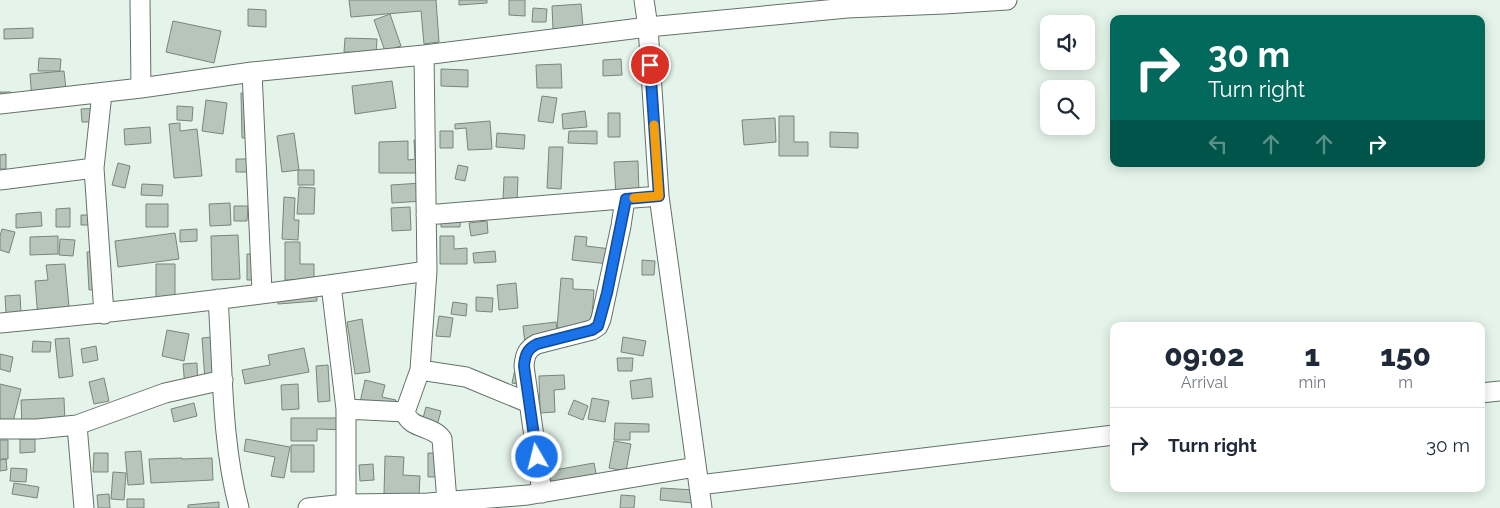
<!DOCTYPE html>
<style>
:root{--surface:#fff;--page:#f2f2f3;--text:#1f2937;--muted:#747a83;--line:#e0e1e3}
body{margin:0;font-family:Raleway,sans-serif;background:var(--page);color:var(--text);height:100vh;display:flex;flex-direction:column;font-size:19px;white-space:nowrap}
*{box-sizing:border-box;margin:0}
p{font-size:16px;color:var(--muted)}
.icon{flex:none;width:28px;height:28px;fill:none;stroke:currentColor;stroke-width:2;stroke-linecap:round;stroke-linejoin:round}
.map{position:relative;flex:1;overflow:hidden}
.sheet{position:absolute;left:1110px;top:322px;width:375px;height:170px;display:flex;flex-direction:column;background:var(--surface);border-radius:10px;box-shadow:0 2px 12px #0003}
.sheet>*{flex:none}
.hud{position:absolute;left:1110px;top:15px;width:375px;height:152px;border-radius:10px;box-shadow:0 2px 12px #0003;background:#00695c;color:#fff;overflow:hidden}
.buttons{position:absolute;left:1040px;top:15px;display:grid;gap:10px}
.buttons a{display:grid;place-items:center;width:55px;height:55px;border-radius:10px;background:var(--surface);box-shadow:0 2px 12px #0003;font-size:25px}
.pin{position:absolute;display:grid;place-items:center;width:42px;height:42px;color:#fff;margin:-21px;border:2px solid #fff;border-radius:50%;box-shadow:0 1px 5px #0007}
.me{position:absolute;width:55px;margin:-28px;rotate:352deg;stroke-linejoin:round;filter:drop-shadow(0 0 4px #0008)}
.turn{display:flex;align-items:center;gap:18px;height:105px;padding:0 15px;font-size:22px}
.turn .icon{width:65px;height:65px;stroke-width:2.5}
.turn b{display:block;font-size:35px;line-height:42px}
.lanes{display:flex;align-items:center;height:48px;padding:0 15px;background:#0003;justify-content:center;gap:25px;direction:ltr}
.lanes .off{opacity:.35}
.eta{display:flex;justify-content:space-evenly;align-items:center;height:85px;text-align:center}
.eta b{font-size:30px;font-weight:800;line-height:35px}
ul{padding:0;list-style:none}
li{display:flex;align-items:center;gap:15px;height:75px;padding:0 15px;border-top:1px solid var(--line)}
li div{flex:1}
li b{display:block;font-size:19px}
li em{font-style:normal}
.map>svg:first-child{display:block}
.building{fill:#b7c5bb;stroke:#78857c}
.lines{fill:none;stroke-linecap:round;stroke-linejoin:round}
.street-casing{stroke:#647168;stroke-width:21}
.street{stroke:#fff;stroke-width:19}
.route-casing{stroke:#114b97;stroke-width:12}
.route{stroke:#1a73e8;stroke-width:9}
.slow{stroke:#f59e0b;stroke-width:9}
</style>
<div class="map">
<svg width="1500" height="508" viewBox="0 0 1500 508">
<rect width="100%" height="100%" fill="#e5f4ea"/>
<path class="building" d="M349 0H436L439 42 424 44 421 11 351 17Z
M459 0H487V3L459 5Z
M509 0H525V16L509 15Z
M581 4 583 27 553 29 552 6Z
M533 8 547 9 546 22H532Z
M248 9 266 10V27L248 26Z
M390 14 401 46 385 51 374 20Z
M173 21 221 31 214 63 166 52Z
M33 28V38L4 39V29Z
M345 38 377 39 376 53 344 52Z
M39 58 61 59 60 71H38Z
M621 59 622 75 603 76V60Z
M561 64 562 88H537L536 65Z
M441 69 468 70V87L441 86Z
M64 71 67 98 32 101 30 74Z
M392 81 396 108 355 114 352 86Z
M0 92H11V105L0 106Z
M241 93H255L257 137 242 138Z
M542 96 557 98 553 123 538 121Z
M206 100 227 103 223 134 202 131Z
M177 106 193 107 192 121 177 120Z
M101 108V122H82L81 109Z
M585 111 587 127 563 129 562 114Z
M608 113H620V137H608Z
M779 116H794V142H808V156H779Z
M775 118 776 142 744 145 742 120Z
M490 121 492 149 468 150 466 128 455 129V124Z
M180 123V131L197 129 202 176 174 178 169 124Z
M150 127 151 143 125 145 124 129Z
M440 131H453V148H440Z
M569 131H597V144L568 143Z
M830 132 858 133V148L830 147Z
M294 133 299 170 282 172 277 136Z
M497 133 525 135 524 149 496 147Z
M429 139V173H379V142L408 141V160L415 159 414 140Z
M549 147H563L561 189 547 188Z
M6 154V169H0V155Z
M236 159H259L258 172H236Z
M638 161 639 194 616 196 614 162Z
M118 163 130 166 125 188 112 185Z
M458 165 468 167 465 181 455 179Z
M298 170H314V185H298Z
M504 177H518L517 201 503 200Z
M422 183 423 201 392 203 391 185Z
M142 184 163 185 162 196 141 195Z
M299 187 315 188 314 214H297Z
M284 197 295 198 294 220H299L298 240 282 239Z
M230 203 231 225 210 226 209 204Z
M146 204H168V227H146Z
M234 206H248L247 221H234Z
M410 207 411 230 392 231 391 208Z
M70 208V227H56V209Z
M41 212 42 226 16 228V214Z
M441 213 461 214 460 227H441Z
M81 215H99L100 225H81Z
M487 221 488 233 471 236 469 223Z
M2 229 15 232 9 253 0 250V236Z
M197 229V241L180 242V230Z
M175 233 179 259 118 267 115 241Z
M238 235 240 279 212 280 211 236Z
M58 236V254L30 255V237Z
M440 236H454V249L467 248V264H440Z
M575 236 587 237 586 246 619 250 618 265 572 260Z
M60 239 75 240 73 256 59 255Z
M285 242H300V264H314V280H285Z
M102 251 103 289 89 290 87 252Z
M495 251 496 262 474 263 473 253Z
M247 254H261V280H247Z
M642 260 655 261 654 275H642Z
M65 264 69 307 51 308V317L38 318 35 281 48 280 46 265Z
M156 264H175V298H156Z
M561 278 573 279V289L594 290 591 330 557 328Z
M516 283 518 308 499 310 497 285Z
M316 285 317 301 278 304 277 288Z
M20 295 21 313H6L5 296Z
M476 297 493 298 492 312 476 311Z
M453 302 467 304 466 316 451 314Z
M439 316 453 318 450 337 436 336Z
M362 319 370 372 355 374 347 322Z
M556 322 558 339 525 344 523 326Z
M167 330 189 334 184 361 162 356Z
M223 336 226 379 205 381 202 338Z
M623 337 646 341 643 356 621 352Z
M69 338 73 376 59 378 55 339Z
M33 341 51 342 50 352H32Z
M96 346 98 360 83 363 81 349Z
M304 348 309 372 245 384 242 370 270 365 268 355Z
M0 354 13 357 10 372 0 369Z
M617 358H633L632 371H618Z
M197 363 198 387H185L183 364Z
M328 365 330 401 318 402 316 366Z
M515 369 532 372 529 386 512 383Z
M564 375 565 389 554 390 555 412 540 413 539 376Z
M104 378 109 401 94 404 89 382Z
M651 378 653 397 632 399 630 381Z
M365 380 385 385 382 397 396 400 392 415 359 407Z
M0 384 21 389 10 434 0 431Z
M298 384 299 409 282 410 281 385Z
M64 398 65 425 22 427 21 400Z
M592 398 609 401 605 422 588 419Z
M574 400 588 406 583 420 568 414Z
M194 403 197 416 174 422 171 409Z
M426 407 441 411 437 426 422 422Z
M291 418H350V430L317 429V441H291Z
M615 423 649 424V432H630V440H614Z
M20 439H35V452L20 453Z
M246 439 290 447 284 478 271 476 275 457 244 451Z
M0 440H8V459H0Z
M614 441 631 444 626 471 609 468Z
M291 445H314V472H291Z
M141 451 144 484 128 485 125 452Z
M94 453H108V472H93Z
M428 453H448V477H428Z
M385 456 404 457 403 475 420 476 419 495 384 494Z
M182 458V459L212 458 213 480 151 483 149 459Z
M6 459 7 470 0 471V460Z
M594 463 597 478 552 487 549 471Z
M373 464 374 480 360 481 359 465Z
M11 468 27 469 26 482 10 481Z
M113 472 126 473 124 500 111 499Z
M14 483 39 487 37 498 12 494Z
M661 488 694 490 693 503 660 500Z
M109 494 110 508H98L97 495Z
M621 495 635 496 634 508H620Z
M127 499H144V508H127Z
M219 502V508H188V505Z"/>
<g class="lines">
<defs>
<path id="street" d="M140 0 141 88
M644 0 648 27 659 196 702 508
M424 55 427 271 420 370 405 412C410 430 433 425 442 439L447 501
M252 72 262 292
M102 93 94 168 104 314
M0 104 141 88 252 72 424 55 648 27 847 8 944 4 1007 0
M0 180 94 168
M426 215 659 196
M331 285 346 409V504
M218 299C223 368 221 440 239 508
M0 323C143 310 285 292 427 271
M420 370 466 377 529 403
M1481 393 1500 391
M346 409 405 412
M77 425 84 508
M0 429H37L77 425 165 393 223 380
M699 485 1114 435
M542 493 524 366C525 355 527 349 537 344L592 330 598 326 601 319 621 226 625 199
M308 508 346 504 428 503 528 495 696 467"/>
</defs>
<use href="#street" class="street-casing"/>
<use href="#street" class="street"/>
</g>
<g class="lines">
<defs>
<path id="route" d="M537 457 524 366C525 355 527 349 537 344L592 330 598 326 607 293 626 199 659 196 650 65"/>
</defs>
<use href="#route" class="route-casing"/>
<use href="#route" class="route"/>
<path class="slow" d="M634 198 659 196 654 125"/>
</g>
</svg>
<div class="buttons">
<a><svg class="icon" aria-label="sound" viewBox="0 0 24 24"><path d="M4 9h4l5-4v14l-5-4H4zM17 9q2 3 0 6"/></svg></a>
<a><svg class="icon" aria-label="search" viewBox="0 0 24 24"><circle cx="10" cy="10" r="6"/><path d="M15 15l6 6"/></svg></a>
</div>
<div class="pin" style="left:650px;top:65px;background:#d93025"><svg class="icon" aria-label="arrive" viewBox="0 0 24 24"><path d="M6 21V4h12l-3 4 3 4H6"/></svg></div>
<svg class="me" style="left:537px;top:457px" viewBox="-20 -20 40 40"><circle r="17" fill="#1a73e8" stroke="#fff" stroke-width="3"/><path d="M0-11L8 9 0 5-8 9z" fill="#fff"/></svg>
<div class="hud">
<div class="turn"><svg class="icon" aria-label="right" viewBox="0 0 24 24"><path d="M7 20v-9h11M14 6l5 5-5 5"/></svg><div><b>30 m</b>Turn right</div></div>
<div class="lanes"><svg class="icon off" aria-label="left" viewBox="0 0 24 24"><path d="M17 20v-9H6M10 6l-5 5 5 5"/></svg><svg class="icon off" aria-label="ahead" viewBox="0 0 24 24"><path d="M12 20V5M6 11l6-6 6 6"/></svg><svg class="icon off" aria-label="ahead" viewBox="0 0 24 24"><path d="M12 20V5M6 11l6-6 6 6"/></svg><svg class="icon" aria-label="right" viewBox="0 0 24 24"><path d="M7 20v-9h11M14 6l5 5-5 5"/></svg></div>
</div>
<section class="sheet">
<div class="eta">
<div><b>09:02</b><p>Arrival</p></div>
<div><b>1</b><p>min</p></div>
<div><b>150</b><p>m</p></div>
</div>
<ul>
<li><svg class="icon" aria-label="right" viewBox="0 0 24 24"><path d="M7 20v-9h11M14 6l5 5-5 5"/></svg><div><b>Turn right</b></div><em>30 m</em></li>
</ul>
</section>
</div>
